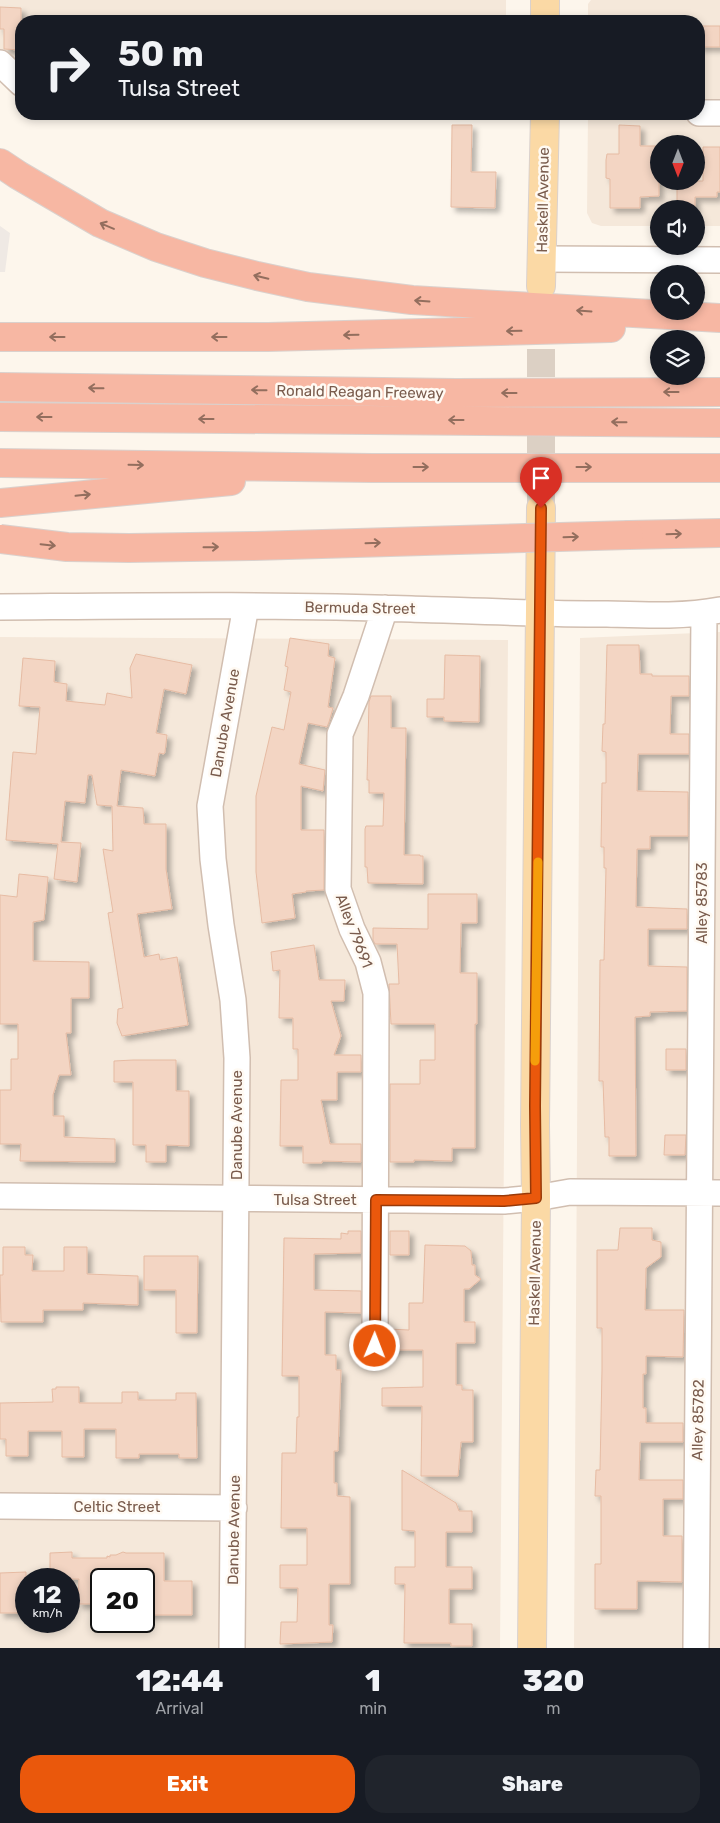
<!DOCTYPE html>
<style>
:root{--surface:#171b24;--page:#20242c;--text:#f1f3f6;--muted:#9ea1a6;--accent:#ea580c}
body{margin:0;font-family:Rubik,sans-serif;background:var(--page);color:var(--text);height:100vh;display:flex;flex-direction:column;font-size:19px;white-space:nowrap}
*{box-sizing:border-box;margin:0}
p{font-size:16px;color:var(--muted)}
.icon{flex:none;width:28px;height:28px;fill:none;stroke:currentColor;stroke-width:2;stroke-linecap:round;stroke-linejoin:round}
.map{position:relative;height:1648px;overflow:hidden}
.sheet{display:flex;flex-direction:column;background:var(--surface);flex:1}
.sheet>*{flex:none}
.guide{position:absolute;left:15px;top:15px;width:690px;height:105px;border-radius:20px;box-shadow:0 2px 8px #0003;background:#171b24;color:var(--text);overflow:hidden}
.needle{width:32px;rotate:180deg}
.tools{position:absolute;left:650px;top:135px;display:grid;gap:10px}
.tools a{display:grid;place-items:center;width:55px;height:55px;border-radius:50%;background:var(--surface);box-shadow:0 2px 8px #0003;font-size:25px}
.speed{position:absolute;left:15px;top:1568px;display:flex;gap:10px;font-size:25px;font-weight:700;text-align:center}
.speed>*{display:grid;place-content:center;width:65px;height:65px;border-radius:50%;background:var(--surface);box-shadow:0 2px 8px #0003;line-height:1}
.speed small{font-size:12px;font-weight:400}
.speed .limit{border:2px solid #111;border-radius:8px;background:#fff;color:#111}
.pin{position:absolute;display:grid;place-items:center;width:42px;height:42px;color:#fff;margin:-51px -21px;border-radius:50% 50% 50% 0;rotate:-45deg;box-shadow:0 0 5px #0007}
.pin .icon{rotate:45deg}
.me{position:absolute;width:55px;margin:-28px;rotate:1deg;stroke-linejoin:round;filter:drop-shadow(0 0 4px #0008)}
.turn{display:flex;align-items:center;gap:18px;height:105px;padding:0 20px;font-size:22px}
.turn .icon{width:65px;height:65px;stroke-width:2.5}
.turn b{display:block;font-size:35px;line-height:42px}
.eta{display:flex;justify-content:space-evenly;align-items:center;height:85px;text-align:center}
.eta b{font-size:30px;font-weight:800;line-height:35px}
.button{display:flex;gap:10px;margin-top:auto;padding:10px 20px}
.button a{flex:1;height:58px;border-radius:20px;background:var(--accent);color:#fff;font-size:20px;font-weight:800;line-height:58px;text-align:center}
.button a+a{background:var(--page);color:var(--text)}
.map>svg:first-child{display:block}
.residential{fill:#f5e8da;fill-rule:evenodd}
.industrial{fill:#efe9e4}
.building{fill:#f3d5c3;stroke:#e6bba3;filter:url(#shadow)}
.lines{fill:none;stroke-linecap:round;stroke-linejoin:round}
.major-tunnel{stroke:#dcd0c4;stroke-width:28;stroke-dasharray:28 14;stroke-linecap:butt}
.minor-casing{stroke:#d1beb0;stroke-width:28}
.major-casing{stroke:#dad1cd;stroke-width:30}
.highway-casing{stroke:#dad1cd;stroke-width:30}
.minor{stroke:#fff;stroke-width:25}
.major{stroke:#fbd9a5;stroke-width:28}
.highway{stroke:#f7b7a3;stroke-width:28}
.highway-bridge-casing{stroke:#dad1cd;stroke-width:30;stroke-linecap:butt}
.highway-bridge{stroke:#f7b7a3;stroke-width:28}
.oneway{stroke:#936e5e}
.route-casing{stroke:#983908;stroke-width:12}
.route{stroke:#ea580c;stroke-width:9}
.slow{stroke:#f59e0b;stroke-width:9}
.labels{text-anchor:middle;stroke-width:5;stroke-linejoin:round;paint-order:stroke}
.street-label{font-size:15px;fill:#7a5c4d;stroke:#fffaf3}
</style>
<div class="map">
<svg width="720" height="1648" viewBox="0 0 720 1648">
<defs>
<filter id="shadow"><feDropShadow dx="4.5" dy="4.5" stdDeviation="2.5" flood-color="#0004"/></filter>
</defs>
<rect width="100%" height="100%" fill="#fdf6ec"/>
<path class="residential" d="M0 0H506V21H21V71L0 52Z
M591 0H720V226H696V209H659V226H601L592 223 587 213 588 114H699V21H588V4ZM659 144H696V181H659Z
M720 632V1648H574L580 638Z
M0 637 508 640 500 1648H0ZM26 1579H69V1621H26ZM101 1579H144V1621H101Z"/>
<path class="industrial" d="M0 226 10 233 5 272H0Z"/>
<path class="building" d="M0 7 21 8V50L4 49V29H0Z
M699 26H720V47H699Z
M452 125H472L471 172H496L495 208 451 207Z
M619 125 640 126V146H659V196L640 197V208H610V179L606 178V160L607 154H619Z
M703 147H720V192H717V197H695V209H677V181H703Z
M290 638 329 644 328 656 335 658 328 707 333 708 329 722 327 727 308 723 299 764 325 770 323 791 301 786V830H324V890L306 891V892L292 894 295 918 262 923 256 872V796L272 727 284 730 291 692 284 690 288 667 285 666Z
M607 645H639L640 674H652V676H689V696H671L670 734H689V754H638L637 791 688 792V836H650V849H637L636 907 687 909V929H648V966L687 967V1011L650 1012V1016L635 1017 636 1156H609V1137H605L603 1081H599L600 960H604L606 868H604V847H601L602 783H606V752L602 751 603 724H605Z
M136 654 192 665 186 694 164 689 156 733 167 735 165 752 164 754 159 753 155 776 121 770 117 806 143 808 144 824H166V869L172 909 137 914 144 957 159 954 160 960 177 957 188 1025 122 1036 117 1023 118 1009 123 1008 108 913 113 912 103 849 113 851 112 806 97 805 92 775H88L85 803 65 801 61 842 81 843 77 882 54 879 58 844 6 840 13 752 36 754 40 707 19 706 23 658 55 661 54 682 67 684 66 701 105 705 107 693 132 698 130 668Z
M445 655 480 656 479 722 444 721V717H427V699H444Z
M371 696H391V728H406L404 855H420V856H423V884L368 883 367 867H365V829L366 826H383L384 793H369V780H367L369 702Z
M19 874 48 877 44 920 33 922V961L89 962V998H71V1033H66L71 1075H59L53 1095V1116H64V1137L115 1139V1162L20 1161 21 1144H0V1090H11V1059H18V1024H0V895L17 897Z
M428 894H477V923H461L460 973H477V1024H475V1148H452V1161L414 1160V1162H390V1084H420V1060H435V1024H391L389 984H399L397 944H375L373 940V928L428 929Z
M314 945 319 980H345L344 1001H331L341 1036 334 1055H361V1072H337V1100H321L330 1144H361V1162L322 1161V1163H303V1146H280L281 1080H298V1049H293V1018H279L280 970 273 971 271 952Z
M666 1049H686V1070H666Z
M133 1060H176V1091H189V1146L166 1145V1162H146V1145H133V1082H114V1061Z
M665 1135H686L685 1155H664Z
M620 1228H652V1240L661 1242V1257L646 1268 645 1310H684L683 1357 646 1356V1374H643V1408H646V1423H683V1442H640L639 1480H683V1499H663V1536H682V1582L637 1581V1609H595V1564H601V1496H595L596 1470H600L602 1369V1328H597V1250H618Z
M348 1231H361V1253L314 1254V1290L361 1291V1313L325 1312V1355H336V1370H341L338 1451H334V1483H337V1496L350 1497V1584H329V1625H333L332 1642 280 1644 281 1622H297L298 1588H280V1565H307V1528H281L282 1453H296L297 1417H299V1376H282L284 1238 341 1239V1233L348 1234Z
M390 1231H409V1255H390Z
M425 1245 465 1246 471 1251 472 1265H475V1275L481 1279 469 1289H464V1322H475V1343H456V1385H462V1390H473V1442H461L458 1476H421L422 1406H382V1388L423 1387V1350H388L389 1329 409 1330V1303H423Z
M3 1247H25V1255H33L32 1271H64V1247H87V1274L138 1276V1305L83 1303V1310H43V1322H1L0 1275H3Z
M144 1256H198L197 1333H176V1290H144Z
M56 1387H79V1403H122V1392H138V1400H176V1393H196L197 1458H179V1454H139V1458H116V1429H84V1457H62V1431H28V1456H6V1439H0V1403L53 1402 52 1389H56Z
M402 1470 456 1503 459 1511H472V1532H446V1567H472V1589H449V1624H472V1646H451V1643H404L405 1584H395V1567H415V1531L402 1530Z
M72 1552V1558H107V1556L110 1557V1555H116L123 1552 126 1553H164V1581H192V1615H144V1579H101V1604H78L79 1579H50V1553Z
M26 1572V1613H0V1573Z"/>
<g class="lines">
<path class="major-tunnel" d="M541 307V508"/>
<defs>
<path id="minor" d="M0 63 21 83
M699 113H720
M542 259 720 260
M0 607C137 606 274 604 411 609 476 611 542 614 607 614 644 615 683 617 720 610
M0 1196 504 1201 536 1198 570 1192 720 1193
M375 1346 376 993 368 962 352 929 338 889 340 734 356 696 385 608
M0 1506 234 1508
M232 1648 237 1058 233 1000 221 925 213 859 210 806 246 606
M696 1648 704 613"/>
<path id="major" d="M545 21V0
M541 286 545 114
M532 1648 536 1198 535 1125 541 508"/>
<path id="highway" d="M0 163 18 175 100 223 156 247 205 263 257 276 308 287 412 300 720 318
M0 337H268L611 328
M0 387 456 393 720 392
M0 417 720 423
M0 463 372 468H720
M0 503 231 481
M629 535 720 533"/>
</defs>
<use href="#minor" class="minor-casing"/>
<use href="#major" class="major-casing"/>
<use href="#highway" class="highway-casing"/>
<use href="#minor" class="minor"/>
<use href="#major" class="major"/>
<use href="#highway" class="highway"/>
<defs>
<path id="highway-bridge" d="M0 539 67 547 129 548 252 546 629 535"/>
</defs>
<use href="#highway-bridge" class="highway-bridge-casing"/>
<use href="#highway-bridge" class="highway-bridge"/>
</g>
<defs><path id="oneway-shaft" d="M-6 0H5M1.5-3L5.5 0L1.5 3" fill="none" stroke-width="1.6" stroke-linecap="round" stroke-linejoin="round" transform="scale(1.25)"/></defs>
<g class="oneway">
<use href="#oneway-shaft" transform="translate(107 226) rotate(-157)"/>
<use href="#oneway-shaft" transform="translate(261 277) rotate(-167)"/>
<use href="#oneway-shaft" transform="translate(422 301) rotate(-176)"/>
<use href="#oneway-shaft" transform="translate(584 311) rotate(-176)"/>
<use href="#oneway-shaft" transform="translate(514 331) rotate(179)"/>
<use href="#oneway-shaft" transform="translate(351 335) rotate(179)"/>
<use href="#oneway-shaft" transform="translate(57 337) rotate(180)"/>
<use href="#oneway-shaft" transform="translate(219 337) rotate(180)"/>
<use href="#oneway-shaft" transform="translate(96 388) rotate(-179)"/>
<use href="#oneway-shaft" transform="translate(259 390) rotate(-179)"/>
<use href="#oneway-shaft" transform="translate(671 392) rotate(-180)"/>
<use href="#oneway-shaft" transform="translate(509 393) rotate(180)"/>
<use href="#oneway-shaft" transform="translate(44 417) rotate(-180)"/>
<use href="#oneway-shaft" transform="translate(206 419) rotate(-180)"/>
<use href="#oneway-shaft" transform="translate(456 420) rotate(-180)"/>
<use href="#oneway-shaft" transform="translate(619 422) rotate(-179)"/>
<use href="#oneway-shaft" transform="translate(136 465) rotate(1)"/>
<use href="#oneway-shaft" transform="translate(421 467)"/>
<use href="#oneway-shaft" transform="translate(584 467)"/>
<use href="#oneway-shaft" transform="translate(83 495) rotate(-6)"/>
<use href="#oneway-shaft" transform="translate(674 534) rotate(-2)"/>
<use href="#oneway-shaft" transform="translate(571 537) rotate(-2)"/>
<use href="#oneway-shaft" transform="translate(373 543) rotate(-2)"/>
<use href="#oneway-shaft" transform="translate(48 545) rotate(6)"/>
<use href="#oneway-shaft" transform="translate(211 547) rotate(-1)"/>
</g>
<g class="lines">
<defs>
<path id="route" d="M375 1346 376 1200 504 1201 536 1198 535 1106 541 508"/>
</defs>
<use href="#route" class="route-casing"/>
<use href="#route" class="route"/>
<path class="slow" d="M535 1061 538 862"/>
</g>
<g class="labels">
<g class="street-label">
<text transform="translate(543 200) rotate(-89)" y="5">Haskell Avenue</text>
<text transform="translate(360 392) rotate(1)" y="5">Ronald Reagan Freeway</text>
<text transform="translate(360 608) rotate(1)" y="5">Bermuda Street</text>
<text transform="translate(225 723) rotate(-80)" y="5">Danube Avenue</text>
<text transform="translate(702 903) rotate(-90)" y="5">Alley 85783</text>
<text transform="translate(354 931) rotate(69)" y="5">Alley 79691</text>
<text transform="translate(237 1125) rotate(-90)" y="5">Danube Avenue</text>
<text x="315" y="1205">Tulsa Street</text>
<text transform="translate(535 1273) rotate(-89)" y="5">Haskell Avenue</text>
<text transform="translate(698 1420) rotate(-89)" y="5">Alley 85782</text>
<text x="117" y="1512">Celtic Street</text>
<text transform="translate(234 1530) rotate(-89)" y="5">Danube Avenue</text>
</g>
</g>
</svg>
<div class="tools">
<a><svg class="needle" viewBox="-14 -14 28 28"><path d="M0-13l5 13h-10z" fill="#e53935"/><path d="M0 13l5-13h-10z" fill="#9ea1a6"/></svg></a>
<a><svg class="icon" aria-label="sound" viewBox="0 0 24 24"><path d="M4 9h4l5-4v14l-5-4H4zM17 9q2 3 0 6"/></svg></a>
<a><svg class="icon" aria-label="search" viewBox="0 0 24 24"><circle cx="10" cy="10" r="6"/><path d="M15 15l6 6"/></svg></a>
<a><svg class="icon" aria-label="layers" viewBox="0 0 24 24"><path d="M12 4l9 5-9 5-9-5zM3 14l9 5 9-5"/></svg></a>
</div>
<div class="speed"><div>12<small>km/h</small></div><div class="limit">20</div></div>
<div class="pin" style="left:541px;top:508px;background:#d93025"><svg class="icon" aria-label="arrive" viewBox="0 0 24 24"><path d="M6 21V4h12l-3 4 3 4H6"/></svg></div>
<svg class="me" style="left:375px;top:1346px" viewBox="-20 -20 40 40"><circle r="17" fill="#ea580c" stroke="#fff" stroke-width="3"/><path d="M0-11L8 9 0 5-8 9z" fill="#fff"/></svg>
<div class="guide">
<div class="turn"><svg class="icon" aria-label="right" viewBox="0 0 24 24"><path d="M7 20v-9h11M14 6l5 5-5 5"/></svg><div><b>50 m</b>Tulsa Street</div></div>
</div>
</div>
<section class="sheet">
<div class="eta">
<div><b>12:44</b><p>Arrival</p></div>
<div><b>1</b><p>min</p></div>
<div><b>320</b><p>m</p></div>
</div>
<div class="button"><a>Exit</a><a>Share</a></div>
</section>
